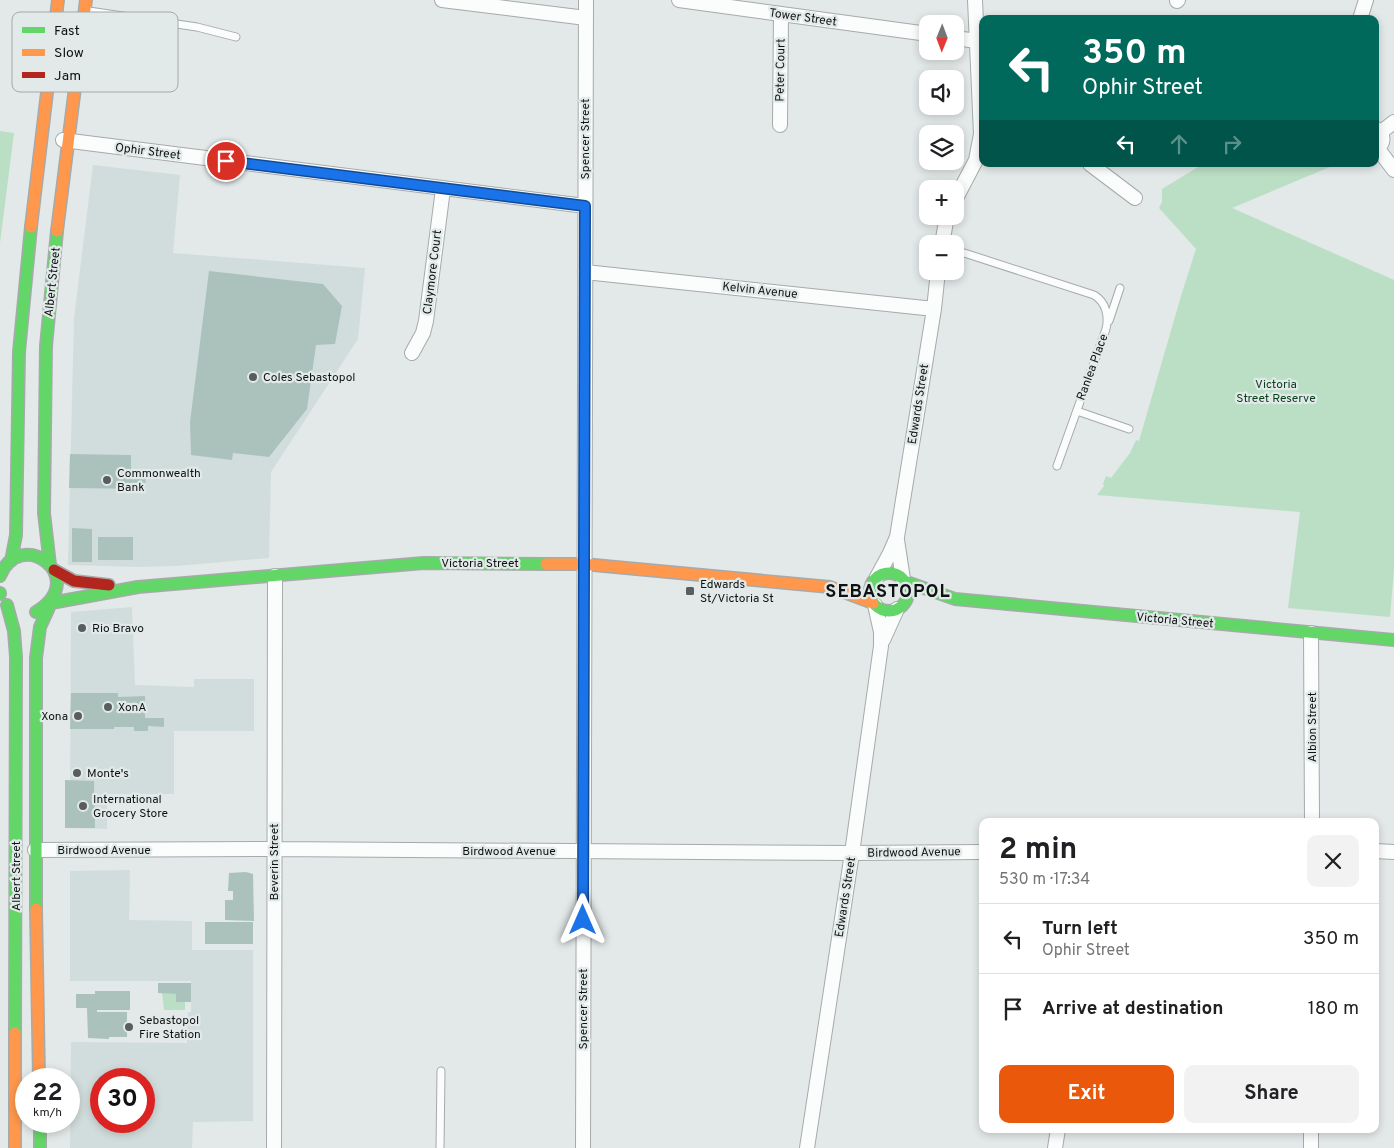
<!DOCTYPE html>
<meta charset="utf-8">
<style>
:root{--surface:#fff;--page:#f2f2f2;--text:#202124;--muted:#757577;--line:#e0e0e0;--accent:#ea580c}
body{margin:0;font-family:Overpass,sans-serif;background:var(--page);color:var(--text);height:100vh;display:flex;flex-direction:column;font-size:19px;white-space:nowrap}
*{box-sizing:border-box;margin:0}
p{font-size:16px;color:var(--muted)}
.icon{flex:none;width:28px;height:28px;fill:none;stroke:currentColor;stroke-width:2;stroke-linecap:round;stroke-linejoin:round}
.map{position:relative;flex:1;overflow:hidden}
.drawer{position:absolute;left:979px;top:818px;width:400px;height:315px;display:flex;flex-direction:column;background:var(--surface);border-radius:10px;box-shadow:0 2px 8px #0003}
.drawer>*{flex:none}
.banner{position:absolute;left:979px;top:15px;width:400px;height:152px;border-radius:10px;box-shadow:0 2px 8px #0003;background:#00695c;color:#fff;overflow:hidden}
.needle{width:32px;rotate:181deg}
.fabs{position:absolute;left:919px;top:15px;display:grid;gap:10px}
.fabs a{display:grid;place-items:center;width:45px;height:45px;border-radius:10px;background:var(--surface);box-shadow:0 2px 8px #0003;font-size:25px}
.speed{position:absolute;left:15px;top:1068px;display:flex;gap:10px;font-size:25px;font-weight:700;text-align:center}
.speed>*{display:grid;place-content:center;width:65px;height:65px;border-radius:50%;background:var(--surface);box-shadow:0 2px 8px #0003;line-height:1}
.speed small{font-size:12px;font-weight:400}
.speed .limit{border:8px solid #d22;background:#fff;color:#111}
.pin{position:absolute;display:grid;place-items:center;width:42px;height:42px;color:#fff;margin:-21px;border:2px solid #fff;border-radius:50%;box-shadow:0 1px 5px #0007}
.me{position:absolute;width:55px;margin:-28px;rotate:0deg;stroke-linejoin:round;filter:drop-shadow(0 0 4px #0008)}
.turn{display:flex;align-items:center;gap:18px;height:105px;padding:0 20px;font-size:22px}
.turn .icon{width:65px;height:65px;stroke-width:2.5}
.turn b{display:block;font-size:35px;line-height:42px}
.lanes{display:flex;align-items:center;height:48px;padding:0 20px;background:#0003;justify-content:center;gap:25px;direction:ltr}
.lanes .off{opacity:.35}
.round{display:grid;place-items:center;flex:none;width:52px;height:52px;border-radius:10px;background:var(--page)}
.summary{display:flex;align-items:center;justify-content:space-between;height:85px;padding:0 20px}
h1{font-size:30px;font-weight:700;line-height:38px}
.cta{display:flex;gap:10px;margin-top:auto;padding:10px 20px}
.cta a{flex:1;height:58px;border-radius:10px;background:var(--accent);color:#fff;font-size:20px;font-weight:700;line-height:58px;text-align:center}
.cta a+a{background:var(--page);color:var(--text)}
ul{padding:0;list-style:none}
li{display:flex;align-items:center;gap:15px;height:70px;padding:0 20px;border-top:1px solid var(--line)}
li div{flex:1}
li b{display:block;font-size:19px}
li em{font-style:normal}
.map>svg:first-child{display:block}
.built{fill:#d1dddc;fill-rule:evenodd}
.green{fill:#bbdfc5}
.building{fill:#abc2bc}
.lines{fill:none;stroke-linecap:round;stroke-linejoin:round}
.lane-casing{stroke:#a6aaaa;stroke-width:9}
.street-casing{stroke:#a6aaaa;stroke-width:16}
.fast-casing{stroke:#a6aaaa;stroke-width:14}
.slow-casing{stroke:#a6aaaa;stroke-width:14}
.jam-casing{stroke:#a6aaaa;stroke-width:14}
.lane{stroke:#fbfcfc;stroke-width:7}
.street{stroke:#fbfcfc;stroke-width:14}
.fast{stroke:#63d668;stroke-width:11}
.slow{stroke:#ff974d;stroke-width:11}
.jam{stroke:#b3261e;stroke-width:11}
.route-casing{stroke:#114b97;stroke-width:12}
.route{stroke:#1a73e8;stroke-width:9}
.poi-dot{fill:#595d5d;stroke:#e2e9e9;stroke-width:2}
.labels{text-anchor:middle;stroke-width:4.5;stroke-linejoin:round;paint-order:stroke}
.street-label{font-size:12px;fill:#0f1212;stroke:#e2e9e9}
.poi-label{font-size:12px;fill:#0f1212;stroke:#e2e9e9;text-anchor:start}
.park-label{font-size:12px;fill:#09411d;stroke:#e2e9e9}
.district-label{font-size:18px;font-weight:bold;letter-spacing:1px;fill:#0f1212;stroke:#e2e9e9}
.key{fill:#e2e9e9;stroke:#a3a8a8;stroke-width:1}
.key-label{font-size:14px;fill:#0f1212}
</style>
<div class="map">
<svg width="1394" height="1148" viewBox="0 0 1394 1148">
<rect width="100%" height="100%" fill="#e3e8e8"/>
<path class="built" d="M93 165 180 175 173 253 365 268 358 339 271 472 269 558 176 566 138 567 68 565 74 318Z
M132 607 135 685 194 687V679H254V731H174V794H107V829L70 828 71 612Z
M130 870 129 920 192 921V950H253V1121L193 1122 192 1148H70L71 1042 187 1043 188 1012H191V981H70V871ZM101 1079H144V1121H101Z"/>
<path class="green" d="M0 131 14 133 0 243Z
M1203 164H1337L1232 208 1394 280V569L1390 617 1288 608 1300 512 1097 495 1104 486 1103 484 1106 476 1111 478 1130 453 1136 440 1139 441 1181 296 1196 249 1159 208 1162 202V189Z
M162 993 176 994V1002H185V1010H164Z"/>
<path class="building" d="M209 271 323 284 342 306 335 344 316 345 307 409 269 457 233 453 232 460 191 455 190 422Z
M70 454 131 455V472L146 473 145 489 69 488Z
M72 528 92 529V562H72Z
M98 537H133V560H98Z
M71 693H118V697L145 696V718H164V727L148 726V731H134V727H114V729H70Z
M65 780 94 781 95 828H65Z
M246 872 253 874 254 921 225 920V900H233V891H228L229 873Z
M205 922H253V944H205Z
M158 983H191V1002H176V994L158 993Z
M95 991H130V1010H97V1012H127V1037H109V1039L88 1038 87 1008H76V994H95Z"/>
<g class="lines">
<defs>
<path id="lane" d="M89 11 197 27 236 37
M955 250 1094 295C1106 302 1109 316 1106 329L1057 466
M1109 321 1120 288
M1077 411 1129 429
M440 1148 441 1071"/>
<path id="street" d="M442 0 586 18
M679 0 928 34
M1177 1 1178 0
M1360 19 1366 0
M955 38 977 41
M780 125 781 14
M1375 128C1385 134 1385 144 1375 150
M1381 132 1394 122
M63 140 585 206
M1378 149 1394 170
M1090 164 1135 198
M955 200 976 160 981 134 975 0
M942 244 947 216
M585 272 934 309
M412 353 423 333 426 321 443 189
M897 540 903 579
M877 577 890 553 897 537 934 309 938 271
M1311 633 1312 821
M883 640 897 609
M35 850 274 849 852 853 982 852
M1375 851 1394 852
M274 1148 275 576
M583 1148 586 0
M807 1148 852 853 881 646V632L875 605
M1055 1148 1058 1129
M1311 1148V1129"/>
<path id="fast" d="M11 561 16 535 19 352 31 227
M50 565 44 513 46 346 57 231
M870 592a19 19 0 1 1 38 0a19 19 0 1 1-38 0Z
M0 576C20 525 92 578 36 612
M904 581 955 599 1394 640
M0 593V594
M51 603 138 587 424 563 546 564
M7 605 14 631 16 657 15 1033
M36 909V658L40 627 51 603
M40 1121V1148"/>
<path id="slow" d="M31 227 58 0
M57 231 86 0
M546 564H583L830 587 873 603
M36 909 39 1079
M15 1148V1033"/>
<path id="jam" d="M54 570 74 581 109 585"/>
</defs>
<use href="#lane" class="lane-casing"/>
<use href="#street" class="street-casing"/>
<use href="#fast" class="fast-casing"/>
<use href="#slow" class="slow-casing"/>
<use href="#jam" class="jam-casing"/>
<use href="#lane" class="lane"/>
<use href="#street" class="street"/>
<use href="#fast" class="fast"/>
<use href="#slow" class="slow"/>
<use href="#jam" class="jam"/>
</g>
<g class="lines">
<defs>
<path id="route" d="M226 161 585 206 583 920"/>
</defs>
<use href="#route" class="route-casing"/>
<use href="#route" class="route"/>
</g>
<g class="poi-dot">
<circle cx="253" cy="377" r="5"/>
<circle cx="107" cy="480" r="5"/>
<rect x="685" y="586" width="10" height="10" rx="2.5"/>
<circle cx="82" cy="628" r="5"/>
<circle cx="108" cy="707" r="5"/>
<circle cx="78" cy="716" r="5"/>
<circle cx="77" cy="773" r="5"/>
<circle cx="83" cy="806" r="5"/>
<circle cx="129" cy="1027" r="5"/>
</g>
<g class="labels">
<g class="street-label">
<text transform="translate(803 17) rotate(8)" y="4">Tower Street</text>
<text transform="translate(780 70) rotate(-89)" y="4">Peter Court</text>
<text transform="translate(585 139) rotate(-90)" y="4">Spencer Street</text>
<text transform="translate(148 151) rotate(7)" y="4">Ophir Street</text>
<text transform="translate(432 272) rotate(-83)" y="4">Claymore Court</text>
<text transform="translate(52 282) rotate(-84)" y="4">Albert Street</text>
<text transform="translate(760 290) rotate(6)" y="4">Kelvin Avenue</text>
<text transform="translate(1092 367) rotate(-70)" y="4">Ranlea Place</text>
<text transform="translate(918 404) rotate(-81)" y="4">Edwards Street</text>
<text x="480" y="567">Victoria Street</text>
<text transform="translate(1175 620) rotate(5)" y="4">Victoria Street</text>
<text transform="translate(1312 727) rotate(-90)" y="4">Albion Street</text>
<text x="104" y="854">Birdwood Avenue</text>
<text x="509" y="855">Birdwood Avenue</text>
<text transform="translate(914 852) rotate(-1)" y="4">Birdwood Avenue</text>
<text transform="translate(274 862) rotate(-90)" y="4">Beverin Street</text>
<text transform="translate(16 876) rotate(-90)" y="4">Albert Street</text>
<text transform="translate(845 897) rotate(-81)" y="4">Edwards Street</text>
<text transform="translate(583 1009) rotate(-90)" y="4">Spencer Street</text>
</g>
<g class="poi-label">
<text x="263" y="381">Coles Sebastopol</text>
<text x="117" y="477">Commonwealth<tspan x="117" dy="14">Bank</tspan></text>
<text x="700" y="588">Edwards<tspan x="700" dy="14">St/Victoria St</tspan></text>
<text x="92" y="632">Rio Bravo</text>
<text x="118" y="711">XonA</text>
<text x="68" y="720" text-anchor="end">Xona</text>
<text x="87" y="777">Monte's</text>
<text x="93" y="803">International<tspan x="93" dy="14">Grocery Store</tspan></text>
<text x="139" y="1024">Sebastopol<tspan x="139" dy="14">Fire Station</tspan></text>
</g>
<g class="park-label">
<text x="1276" y="388">Victoria<tspan x="1276" dy="14">Street Reserve</tspan></text>
</g>
<g class="district-label">
<text x="888" y="597">SEBASTOPOL</text>
</g>
</g>
<rect x="12" y="12" width="166" height="80" rx="8" class="key"/>
<rect x="22" y="27" width="23" height="6" fill="#63d668"/>
<rect x="22" y="49" width="23" height="7" fill="#ff974d"/>
<rect x="22" y="72" width="23" height="6" fill="#b3261e"/>
<g class="key-label">
<text x="54" y="35">Fast</text>
<text x="54" y="57">Slow</text>
<text x="54" y="80">Jam</text>
</g>
</svg>
<div class="fabs">
<a><svg class="needle" viewBox="-14 -14 28 28"><path d="M0-13l5 13h-10z" fill="#e53935"/><path d="M0 13l5-13h-10z" fill="#757577"/></svg></a>
<a><svg class="icon" aria-label="sound" viewBox="0 0 24 24"><path d="M4 9h4l5-4v14l-5-4H4zM17 9q2 3 0 6"/></svg></a>
<a><svg class="icon" aria-label="layers" viewBox="0 0 24 24"><path d="M12 4l9 5-9 5-9-5zM3 14l9 5 9-5"/></svg></a>
<a>+</a>
<a>−</a>
</div>
<div class="speed"><div>22<small>km/h</small></div><div class="limit">30</div></div>
<div class="pin" style="left:226px;top:161px;background:#d93025"><svg class="icon" aria-label="arrive" viewBox="0 0 24 24"><path d="M6 21V4h12l-3 4 3 4H6"/></svg></div>
<svg class="me" style="left:583px;top:920px" viewBox="-20 -20 40 40"><path d="M0-17L14 15 0 8-14 15z" fill="#1a73e8" stroke="#fff" stroke-width="4"/></svg>
<div class="banner">
<div class="turn"><svg class="icon" aria-label="left" viewBox="0 0 24 24"><path d="M17 20v-9H6M10 6l-5 5 5 5"/></svg><div><b>350 m</b>Ophir Street</div></div>
<div class="lanes"><svg class="icon" aria-label="left" viewBox="0 0 24 24"><path d="M17 20v-9H6M10 6l-5 5 5 5"/></svg><svg class="icon off" aria-label="ahead" viewBox="0 0 24 24"><path d="M12 20V5M6 11l6-6 6 6"/></svg><svg class="icon off" aria-label="right" viewBox="0 0 24 24"><path d="M7 20v-9h11M14 6l5 5-5 5"/></svg></div>
</div>
<section class="drawer">
<div class="summary"><div><h1>2 min</h1><p>530 m · 17:34</p></div><a class="round"><svg class="icon" aria-label="close" viewBox="0 0 24 24"><path d="M6 6l12 12M18 6L6 18"/></svg></a></div>
<ul>
<li><svg class="icon" aria-label="left" viewBox="0 0 24 24"><path d="M17 20v-9H6M10 6l-5 5 5 5"/></svg><div><b>Turn left</b><p>Ophir Street</p></div><em>350 m</em></li>
<li><svg class="icon" aria-label="arrive" viewBox="0 0 24 24"><path d="M6 21V4h12l-3 4 3 4H6"/></svg><div><b>Arrive at destination</b></div><em>180 m</em></li>
</ul>
<div class="cta"><a>Exit</a><a>Share</a></div>
</section>
</div>
